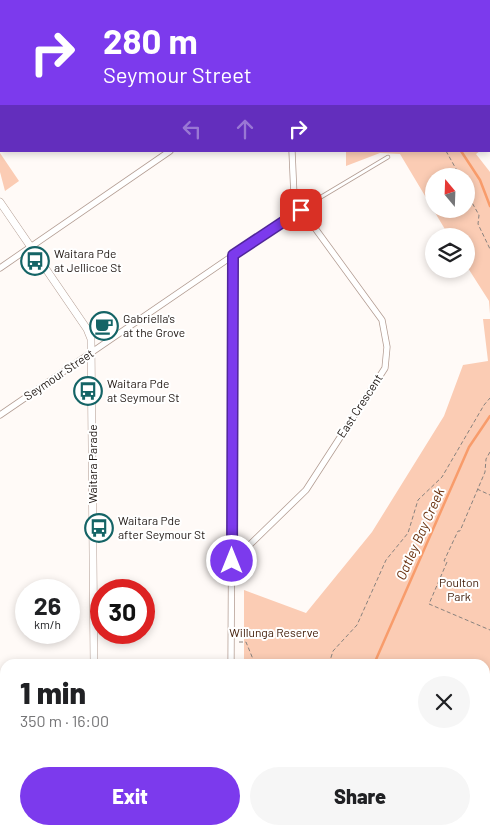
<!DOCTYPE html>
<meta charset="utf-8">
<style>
:root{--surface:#fff;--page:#f6f6f6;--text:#202124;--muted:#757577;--accent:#7c3aed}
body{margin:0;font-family:Barlow,sans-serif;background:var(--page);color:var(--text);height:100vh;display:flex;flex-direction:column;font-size:19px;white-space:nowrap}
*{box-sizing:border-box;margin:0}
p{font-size:16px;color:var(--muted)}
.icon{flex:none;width:28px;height:28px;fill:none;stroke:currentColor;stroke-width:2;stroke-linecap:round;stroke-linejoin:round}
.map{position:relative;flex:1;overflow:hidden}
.details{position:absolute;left:0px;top:659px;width:490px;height:176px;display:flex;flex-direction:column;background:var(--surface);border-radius:15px 15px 0 0;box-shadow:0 2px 8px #0003}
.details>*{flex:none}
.top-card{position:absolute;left:0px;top:0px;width:490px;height:152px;box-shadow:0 2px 8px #0003;background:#7c3aed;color:#fff;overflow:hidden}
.needle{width:32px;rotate:341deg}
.fabs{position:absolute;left:425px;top:168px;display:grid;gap:10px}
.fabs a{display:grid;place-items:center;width:50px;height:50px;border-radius:50%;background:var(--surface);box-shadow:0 2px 8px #0003;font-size:25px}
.speed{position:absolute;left:15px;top:579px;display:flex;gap:10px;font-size:25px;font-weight:700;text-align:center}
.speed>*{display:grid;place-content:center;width:65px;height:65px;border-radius:50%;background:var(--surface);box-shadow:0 2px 8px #0003;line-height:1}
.speed small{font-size:12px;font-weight:400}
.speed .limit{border:8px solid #d22;background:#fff;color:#111}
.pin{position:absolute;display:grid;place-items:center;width:42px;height:42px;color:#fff;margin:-21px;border-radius:10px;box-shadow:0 2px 8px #0006}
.me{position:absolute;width:55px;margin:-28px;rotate:0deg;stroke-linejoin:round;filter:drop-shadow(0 0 4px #0008)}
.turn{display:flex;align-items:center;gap:18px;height:105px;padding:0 20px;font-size:22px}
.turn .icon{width:65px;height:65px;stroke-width:2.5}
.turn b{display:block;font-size:35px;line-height:42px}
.lanes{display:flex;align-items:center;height:48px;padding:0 20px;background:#0003;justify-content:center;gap:25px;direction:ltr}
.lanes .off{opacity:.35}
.round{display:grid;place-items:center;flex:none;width:52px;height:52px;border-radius:26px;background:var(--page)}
.summary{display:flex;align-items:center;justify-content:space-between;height:85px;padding:0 20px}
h1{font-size:30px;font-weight:800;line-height:38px}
.cta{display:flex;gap:10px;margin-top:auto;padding:10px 20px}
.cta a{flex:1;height:58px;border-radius:30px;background:var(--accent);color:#fff;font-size:20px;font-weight:800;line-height:58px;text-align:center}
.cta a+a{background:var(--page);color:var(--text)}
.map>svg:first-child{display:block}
.green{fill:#fbccb4;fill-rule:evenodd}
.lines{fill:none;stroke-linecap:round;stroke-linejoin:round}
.stream{stroke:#f89c6b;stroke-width:2.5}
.service-casing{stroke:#b39d93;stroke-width:4.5}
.minor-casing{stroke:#b39d93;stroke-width:7}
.tertiary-casing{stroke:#b39d93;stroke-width:8}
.path{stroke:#88827e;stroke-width:1;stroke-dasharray:4 2.5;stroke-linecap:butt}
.service{stroke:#fff;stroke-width:3}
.minor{stroke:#fff;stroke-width:5.5}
.tertiary{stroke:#fff;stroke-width:7}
.route-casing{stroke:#51269a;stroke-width:12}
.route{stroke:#7c3aed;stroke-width:9}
.labels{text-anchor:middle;stroke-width:4;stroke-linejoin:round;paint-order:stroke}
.poi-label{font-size:12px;fill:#211915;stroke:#fff;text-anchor:start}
.street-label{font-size:12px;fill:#211915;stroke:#fff}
.park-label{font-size:12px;fill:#45210d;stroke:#fff}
.water-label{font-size:14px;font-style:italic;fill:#6a300c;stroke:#fff}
</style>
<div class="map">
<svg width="490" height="834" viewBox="0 0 490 834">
<rect width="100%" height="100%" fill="#fffaf7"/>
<path class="green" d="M346 151H480L476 154 490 172V314L489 301 466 265V236H449L400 154 380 153 346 166ZM434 176H466V209H434Z
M0 153 19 181 5 191 0 172Z
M483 319H490V834H295L294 830H485V664H244V590L306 613 372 532 444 416 463 365 488 361Z"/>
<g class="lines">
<path class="stream" d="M461 151 480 180 490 206
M374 664 469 447 490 416
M373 830 374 834"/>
<defs>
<path id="service" d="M301 209 388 157"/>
<path id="minor" d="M289 0V1
M40 1 41 0
M0 58 1 56
M0 268 170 151
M0 415 301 209
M233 561 306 490 385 368 387 347 382 320 301 209 294 196 292 151
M231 664 233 255
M0 777H5
M231 830V834"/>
<path id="tertiary" d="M172 1 174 0
M0 120H1
M0 202 87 329 91 339 94 664
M94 830 95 834"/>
</defs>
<use href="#service" class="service-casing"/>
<use href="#minor" class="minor-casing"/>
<use href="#tertiary" class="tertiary-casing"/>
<path class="path" d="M389 0V1
M391 151H393
M446 151 460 176
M466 192 479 215 478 224 490 249
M490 452 486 459 485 472 460 531H458L444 561 447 562 429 604 490 630
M477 489 490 495
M239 642H246L255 664
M329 664 333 651 357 625 386 560 408 533 418 500 442 477 484 405 490 398
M347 830V834"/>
<use href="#service" class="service"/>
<use href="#minor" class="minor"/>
<use href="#tertiary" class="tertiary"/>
</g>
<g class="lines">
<defs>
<path id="route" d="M232 561 233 255 301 210"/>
</defs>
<use href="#route" class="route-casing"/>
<use href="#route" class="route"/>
</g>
<defs>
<symbol id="bus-ring" viewBox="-11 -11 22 22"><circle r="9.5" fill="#fff" stroke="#146466" stroke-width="1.5"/><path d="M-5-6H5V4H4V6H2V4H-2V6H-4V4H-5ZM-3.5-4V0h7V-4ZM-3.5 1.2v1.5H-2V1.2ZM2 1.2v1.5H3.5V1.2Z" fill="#146466"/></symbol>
<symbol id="cafe-ring" viewBox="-11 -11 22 22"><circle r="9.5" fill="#fff" stroke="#146466" stroke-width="1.5"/><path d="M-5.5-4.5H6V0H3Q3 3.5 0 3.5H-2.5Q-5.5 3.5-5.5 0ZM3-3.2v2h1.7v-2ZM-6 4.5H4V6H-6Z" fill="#146466"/></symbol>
</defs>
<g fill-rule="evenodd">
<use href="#bus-ring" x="19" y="245" width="32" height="32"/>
<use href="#cafe-ring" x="88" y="310" width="32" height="32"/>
<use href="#bus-ring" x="72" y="375" width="32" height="32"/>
<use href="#bus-ring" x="83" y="512" width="32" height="32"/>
</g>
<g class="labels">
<g class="poi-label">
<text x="54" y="258">Waitara Pde<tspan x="54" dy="14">at Jellicoe St</tspan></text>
<text x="123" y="323">Gabriella's<tspan x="123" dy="14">at the Grove</tspan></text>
<text x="107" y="388">Waitara Pde<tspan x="107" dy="14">at Seymour St</tspan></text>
<text x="118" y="525">Waitara Pde<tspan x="118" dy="14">after Seymour St</tspan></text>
</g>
<g class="street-label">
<text transform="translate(59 375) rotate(-34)" y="4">Seymour Street</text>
<text transform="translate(360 406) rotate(-57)" y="4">East Crescent</text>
<text transform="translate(93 464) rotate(-90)" y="4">Waitara Parade</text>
</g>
<g class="park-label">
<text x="459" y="587">Poulton<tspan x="459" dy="14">Park</tspan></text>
<text x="274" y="637">Willunga Reserve</text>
</g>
<g class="water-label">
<text transform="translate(420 534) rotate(-66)" y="5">Oatley Bay Creek</text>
</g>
</g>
</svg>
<div class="fabs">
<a><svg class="needle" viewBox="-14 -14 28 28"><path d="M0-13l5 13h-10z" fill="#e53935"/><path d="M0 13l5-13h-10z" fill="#757577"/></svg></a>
<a><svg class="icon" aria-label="layers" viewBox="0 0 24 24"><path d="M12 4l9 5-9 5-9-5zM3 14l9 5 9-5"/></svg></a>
</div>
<div class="speed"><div>26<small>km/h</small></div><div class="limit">30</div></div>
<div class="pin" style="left:301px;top:210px;background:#d93025"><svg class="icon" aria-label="arrive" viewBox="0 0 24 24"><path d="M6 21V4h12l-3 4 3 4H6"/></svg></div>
<svg class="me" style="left:232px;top:561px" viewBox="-20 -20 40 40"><circle r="17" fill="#7c3aed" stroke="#fff" stroke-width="3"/><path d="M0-11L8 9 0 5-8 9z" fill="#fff"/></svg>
<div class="top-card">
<div class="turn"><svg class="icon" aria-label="right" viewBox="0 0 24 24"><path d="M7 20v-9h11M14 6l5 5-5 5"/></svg><div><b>280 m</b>Seymour Street</div></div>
<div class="lanes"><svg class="icon off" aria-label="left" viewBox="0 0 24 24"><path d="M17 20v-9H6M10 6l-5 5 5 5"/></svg><svg class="icon off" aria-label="ahead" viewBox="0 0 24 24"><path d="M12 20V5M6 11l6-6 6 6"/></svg><svg class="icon" aria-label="right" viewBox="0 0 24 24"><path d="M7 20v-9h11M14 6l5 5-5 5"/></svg></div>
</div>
<section class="details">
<div class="summary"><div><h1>1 min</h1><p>350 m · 16:00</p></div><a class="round"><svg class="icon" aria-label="close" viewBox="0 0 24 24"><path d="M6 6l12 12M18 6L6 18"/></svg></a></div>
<div class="cta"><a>Exit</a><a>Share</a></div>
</section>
</div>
